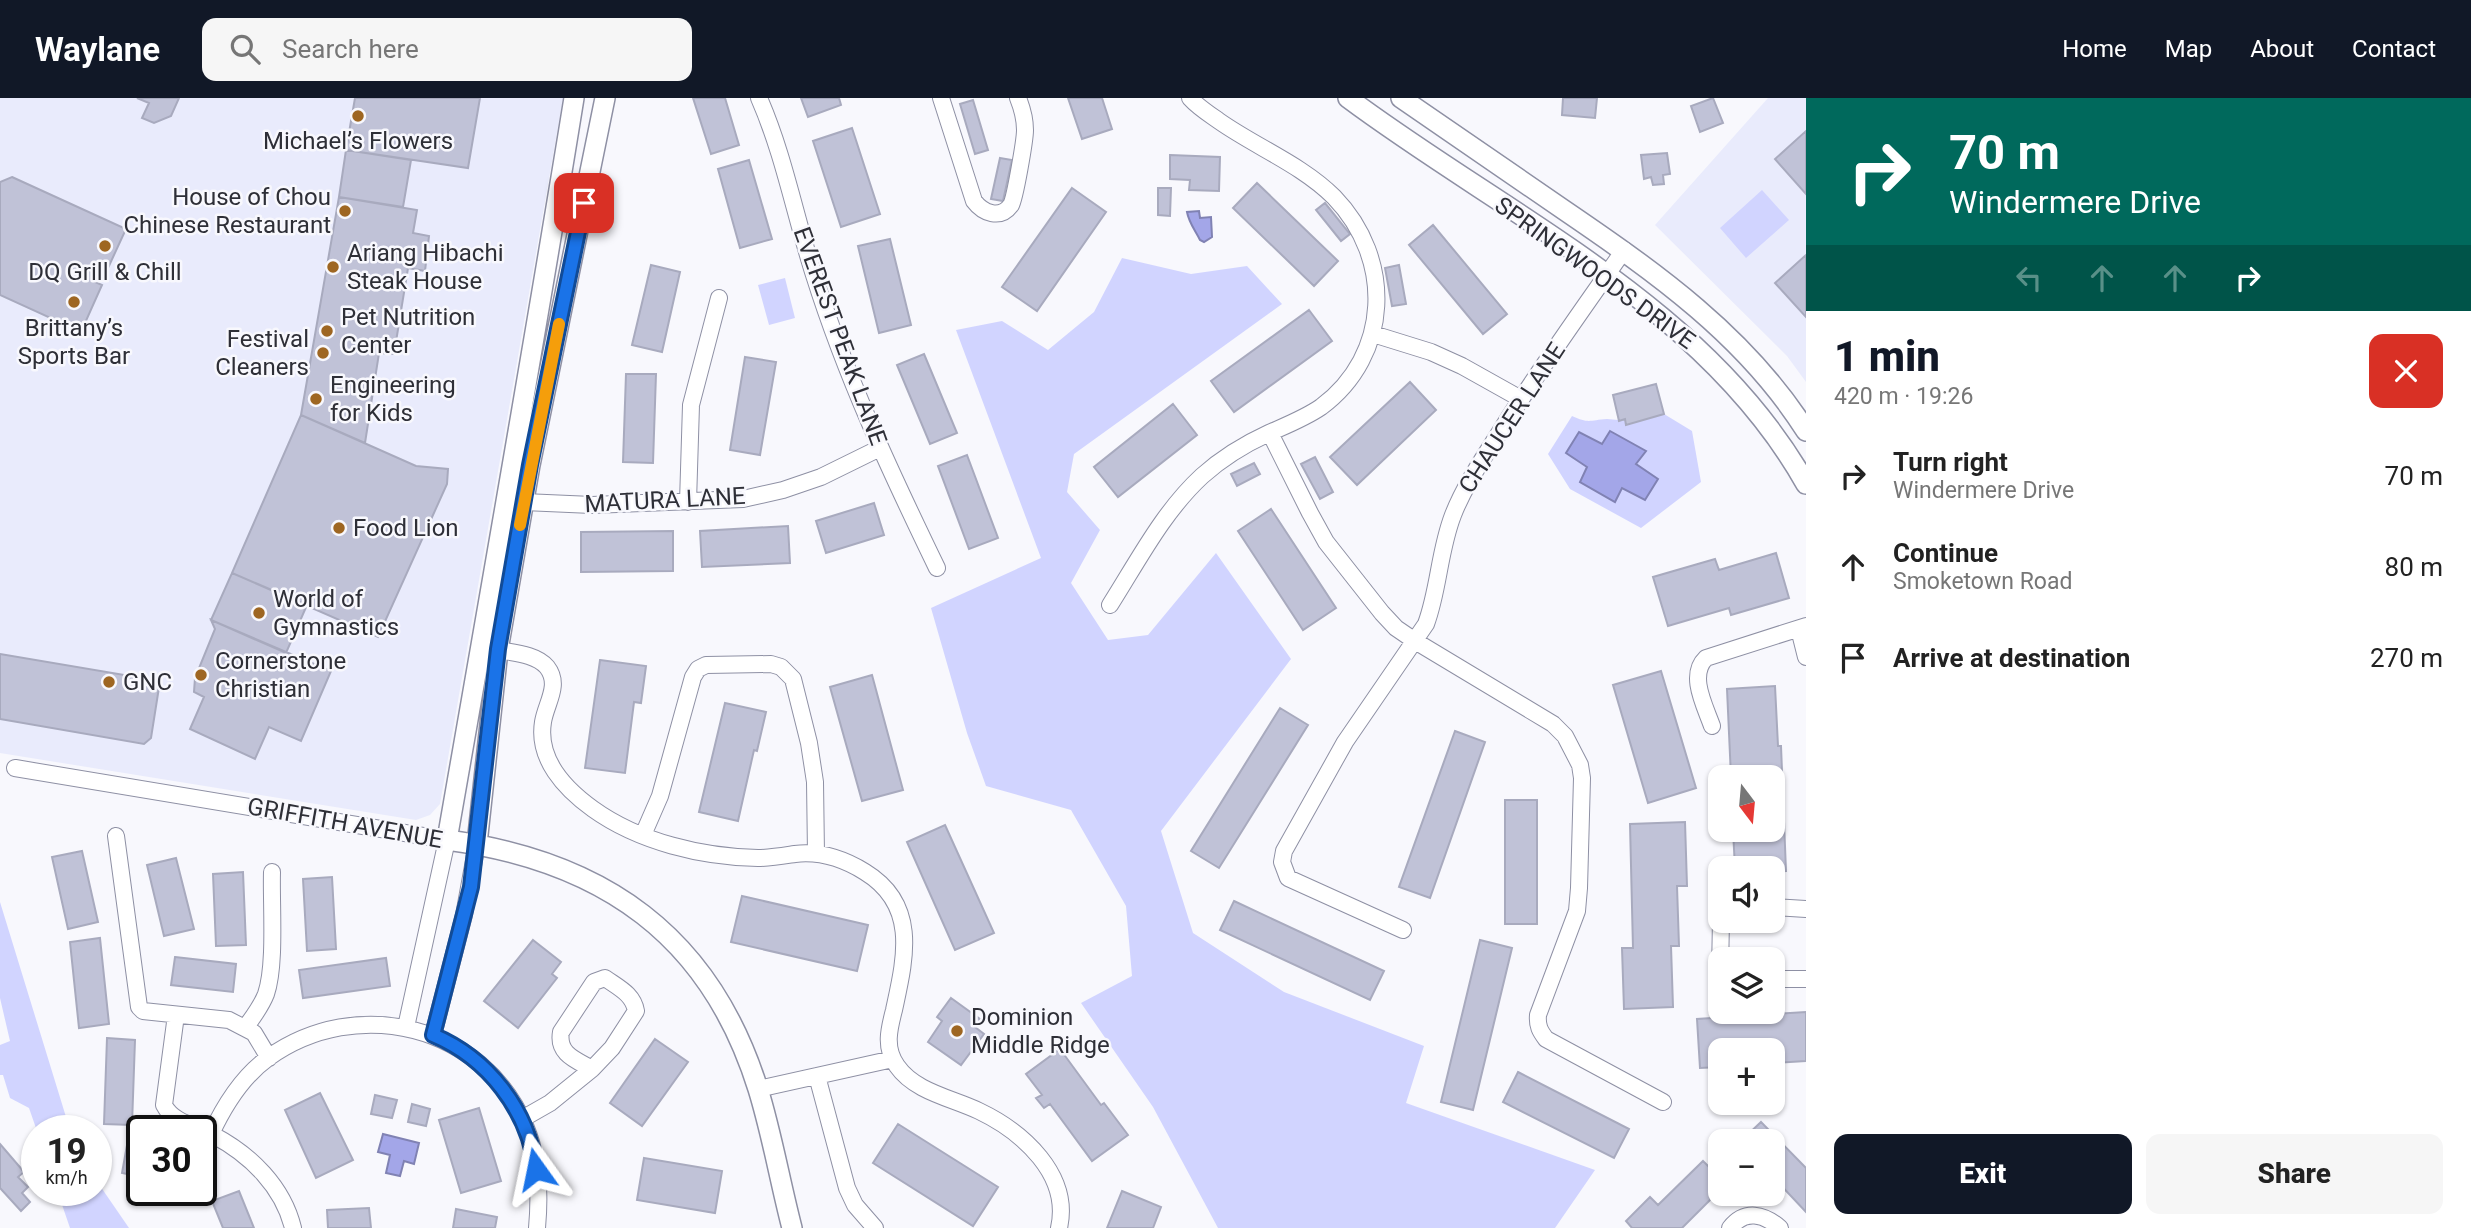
<!DOCTYPE html>
<meta charset="utf-8">
<style>
:root{--surface:#fff;--page:#f6f6f6;--text:#222;--muted:#767676;--accent:#111827}
body{margin:0;font-family:Roboto,sans-serif;background:var(--page);color:var(--text);height:100vh;display:flex;flex-direction:column;font-size:26px;white-space:nowrap}
*{box-sizing:border-box;margin:0}
p{font-size:23px;color:var(--muted)}
.icon{flex:none;width:38px;height:38px;fill:none;stroke:currentColor;stroke-width:2;stroke-linecap:round;stroke-linejoin:round}
.map{position:relative;flex:1;overflow:hidden}
.side{display:flex;flex-direction:column;background:var(--surface);width:665px}
.side>*{flex:none}
.banner{background:#00695c;color:#fff;overflow:hidden}
.needle{width:46px;rotate:164deg}
.buttons{position:absolute;left:1708px;top:667px;display:grid;gap:14px}
.buttons a{display:grid;place-items:center;width:77px;height:77px;border-radius:14px;background:var(--surface);box-shadow:0 2px 5px #0004;font-size:35px}
.speed{position:absolute;left:21px;top:1017px;display:flex;gap:14px;font-size:35px;font-weight:700;text-align:center}
.speed>*{display:grid;place-content:center;width:91px;height:91px;border-radius:50%;background:var(--surface);box-shadow:0 2px 5px #0004;line-height:1}
.speed small{font-size:18px;font-weight:400}
.speed .limit{border:4px solid #111;border-radius:10px;background:#fff;color:#111}
.pin{position:absolute;display:grid;place-items:center;width:60px;height:60px;color:#fff;margin:-30px;border-radius:14px;box-shadow:0 4px 10px #0006}
.me{position:absolute;width:77px;margin:-38px;rotate:348deg;stroke-linejoin:round;filter:drop-shadow(0 0 5px #0008)}
.turn{display:flex;align-items:center;gap:24px;height:147px;padding:0 28px;font-size:32px}
.turn .icon{width:91px;height:91px;stroke-width:2.5}
.turn b{display:block;font-size:49px;line-height:60px}
.lanes{display:flex;align-items:center;height:66px;padding:0 28px;background:#0003;justify-content:center;gap:35px;direction:ltr}
.lanes .off{opacity:.35}
.round{display:grid;place-items:center;flex:none;width:74px;height:74px;border-radius:14px;background:var(--page)}
.headline{display:flex;align-items:center;justify-content:space-between;height:119px;padding:0 28px}
h1{font-size:42px;font-weight:800;line-height:52px;color:var(--accent)}
.action{display:flex;gap:14px;margin-top:auto;padding:14px 28px}
.action a{flex:1;height:80px;border-radius:14px;background:var(--accent);color:#fff;font-size:28px;font-weight:800;line-height:80px;text-align:center}
.action a+a{background:var(--page);color:var(--text)}
ul{padding:0;list-style:none}
li{display:flex;align-items:center;gap:21px;height:91px;padding:0 28px}
li div{flex:1}
li b{display:block;font-size:26px}
li em{font-style:normal}
header{display:flex;align-items:center;gap:42px;box-sizing:border-box;height:98px;padding:0 35px;background:var(--accent);color:#fff}
header strong{font-size:33px}
nav{display:flex;gap:38px;margin-inline-start:auto;font-size:24px}
.search{width:490px;height:63px;background:var(--page);display:flex;align-items:center;gap:18px;box-sizing:border-box;padding:0 24px;border-radius:14px;color:var(--muted);font-size:26px}
main{display:flex;flex:1;min-height:0}
.map>svg:first-child{display:block}
.built{fill:#e9ebfc}
.green{fill:#d1d4ff}
.water{fill:#a3a6e8;stroke:#8082b3;stroke-width:2}
.building{fill:#c0c2d7;stroke:#a8aabe;stroke-width:2}
.lines{fill:none;stroke-linecap:round;stroke-linejoin:round}
.minor-casing{stroke:#8e90a4;stroke-width:18}
.tertiary-casing{stroke:#8e90a4;stroke-width:22}
.minor{stroke:#fff;stroke-width:16}
.tertiary{stroke:#fff;stroke-width:19}
.route-casing{stroke:#114b97;stroke-width:18}
.route{stroke:#1a73e8;stroke-width:12}
.slow{stroke:#f59e0b;stroke-width:12}
.poi-dot{fill:#9e6622;stroke:#f8f8fd;stroke-width:2.5}
.labels{text-anchor:middle;stroke-width:5;stroke-linejoin:round;paint-order:stroke}
.poi-label{font-size:24px;fill:#2e2f37;stroke:#f8f8fd;text-anchor:start}
.street-label{font-size:24px;fill:#2e2f37;stroke:#f8f8fd}
</style>
<header>
<strong>Waylane</strong>
<div class="search"><svg class="icon" aria-label="search" viewBox="0 0 24 24"><circle cx="10" cy="10" r="6"/><path d="M15 15l6 6"/></svg>Search here</div>
<nav><a>Home</a><a>Map</a><a>About</a><a>Contact</a></nav>
</header>
<main>
<div class="map">
<svg width="1806" height="1130" viewBox="0 0 1806 1130">
<rect width="100%" height="100%" fill="#f8f8fd"/>
<path class="built" d="M0 0H563L440 706 430 717 416 722 0 655Z
M1768 0H1806V284L1787 258 1655 127Z"/>
<path class="green" d="M1762 92 1789 122 1746 160 1720 130Z
M1122 160 1191 176 1247 168 1282 206 1074 356 1067 394 1100 432 1071 485 1108 542 1148 537 1216 455 1291 561 1161 733 1193 835 1284 894 1424 948 1406 1005 1595 1072 1555 1130H1218L1153 1009 1081 905 1132 878 1126 808 1071 712 986 688 967 635 931 510 1041 460 956 232 1002 223 1048 252 1094 214Z
M785 180 795 220 769 227 758 187Z
M1664 316 1692 333 1701 384 1641 430 1570 391 1548 356 1572 318C1589 326 1590 322 1607 321 1613 321 1618 323 1625 321L1627 327Z
M0 804 70 1032 37 1033 29 1010 10 1000 3 977H0V947L10 943 0 900Z
M96 1082 129 1130H70L57 1092H96Z"/>
<path class="water" d="M1199 113 1200 120 1211 119 1212 139 1204 144 1200 142C1195 132 1189 125 1187 114Z
M1610 333 1646 353 1636 366 1658 381 1645 402 1622 390 1615 404 1580 384 1587 369 1566 355 1579 334 1602 346Z
M383 1036 419 1045 414 1066 404 1063 400 1078 386 1075 390 1057 378 1054Z"/>
<path class="building" d="M137 0H179L171 18 154 25 142 20 149 5Z
M355 0H480L468 70 346 52Z
M693 0H725L739 47 711 56Z
M801 0H839L841 7 808 19Z
M1068 0H1102L1112 31 1082 41Z
M1563 0H1597L1595 20 1562 17Z
M1713 0 1723 25 1700 34 1691 8Z
M973 2 988 52 975 56 960 6Z
M852 30 880 116 841 129 813 43Z
M1806 33V96L1775 61Z
M346 52 411 62 403 109 339 99Z
M1667 55 1670 76 1663 77 1664 86 1653 87 1651 79 1644 81 1641 57Z
M1170 57 1220 59 1219 93 1189 92 1190 82 1170 81Z
M1000 60 1012 62 1003 103 991 101Z
M749 62 772 141 740 150 718 71Z
M12 79 126 131 108 170 103 167 95 184 102 187 81 234 0 197V84Z
M1257 85 1338 163 1314 188 1233 110Z
M1072 90 1106 114 1037 213 1002 189Z
M1158 90H1171L1170 118 1158 117Z
M339 99 417 112 413 135 429 138 425 173 408 170 394 256 379 255 365 345 301 317Z
M1325 105 1350 136 1341 143 1316 112Z
M1433 127 1507 216 1483 236 1409 147Z
M890 141 911 227 879 235 858 148Z
M1806 157V219L1775 185Z
M651 167 680 174 662 254 632 247Z
M1399 167 1406 206 1392 208 1385 170Z
M1309 212 1332 243 1234 314 1211 283Z
M924 256 957 335 930 346 897 267Z
M745 259 776 264 760 357 730 352Z
M626 276H656L653 365 623 364Z
M1410 284 1436 312 1357 387 1330 359Z
M1656 286 1664 316 1626 327 1625 321 1619 323 1613 297Z
M1173 306 1197 337 1118 399 1094 369Z
M301 317 416 368 448 371 447 386 378 539 232 475Z
M967 357 998 440 969 451 938 368Z
M1315 359 1333 394 1320 401 1301 366Z
M1254 365 1260 376 1237 388 1231 376Z
M874 405 884 437 826 455 816 423Z
M1271 411 1336 510 1303 532 1238 433Z
M788 428 790 465 702 469 700 433Z
M673 433V473L581 474V434Z
M1776 455 1789 500 1731 517 1729 510 1668 528 1653 479 1715 461 1719 472Z
M232 475 307 507 286 555 211 522Z
M211 522 331 573 301 643 269 629 255 661 190 631 204 599 194 594 195 580 215 531Z
M0 556 160 583 151 640 144 646 0 621Z
M600 562 646 568 641 605 634 604 625 675 585 670Z
M1661 573 1696 690 1648 705 1613 587Z
M872 577 903 692 862 703 830 589Z
M1775 588 1778 648H1781L1786 773 1773 774V770H1735L1733 732H1773V679H1731L1727 591Z
M725 605 766 614 757 653 754 652 738 723 699 714Z
M1280 610 1308 627 1219 770 1191 753Z
M1455 633 1485 644 1430 800 1399 789Z
M1505 702H1537V826H1505Z
M1685 724 1687 788H1677L1679 848H1671L1673 909 1624 911 1622 850H1633L1630 726Z
M945 727 994 835 955 852 907 744Z
M82 753 98 824 68 831 52 759Z
M176 760 194 831 164 838 147 767Z
M243 774 246 847 216 848 213 776Z
M332 779 336 851 307 853 303 781Z
M742 798 868 827 857 873 731 844Z
M1234 803 1384 873 1370 902 1220 832Z
M100 840 109 926 79 930 70 844Z
M533 842 561 864 552 876 557 880 518 930 484 903Z
M1480 842 1512 850 1473 1012 1441 1004Z
M175 859 236 866 233 894 171 887Z
M386 860 390 888 303 900 299 872Z
M951 900 980 921 975 929 984 936 961 967 928 944 942 923 937 919Z
M1806 914V963L1773 965V952H1720V969L1700 970 1697 921Z
M107 940 135 942 132 1027 104 1026Z
M655 941 688 964 642 1028 610 1005Z
M1060 951 1101 1007 1104 1005 1128 1037 1092 1063 1050 1006 1044 1010 1036 1000 1042 997 1026 976Z
M1518 974 1629 1031 1614 1060 1503 1004Z
M320 995 353 1062 316 1080 285 1012Z
M375 997 397 1002 392 1020 371 1016Z
M412 1006 430 1011 426 1028 408 1024Z
M479 1010 501 1083 461 1095 439 1022Z
M1761 1024 1806 1070V1114L1773 1079V1043H1741Z
M898 1026 998 1089 973 1128 873 1065Z
M0 1046 24 1074 18 1079 28 1089 22 1095 30 1104 21 1113 0 1090Z
M127 1047 142 1049V1079L122 1075Z
M201 1060 212 1062 206 1091 201 1090Z
M644 1060 722 1073 715 1115 637 1102Z
M1703 1063 1720 1080V1092L1682 1130H1632L1626 1123 1650 1099 1658 1107Z
M239 1093 254 1130H223L212 1103Z
M1122 1093 1161 1109 1153 1130H1107Z
M369 1110 371 1130H328L327 1112Z
M456 1111 497 1119 495 1130H453Z"/>
<g class="lines">
<defs>
<path id="minor" d="M759 0C784 57 795 118 814 177 846 279 891 375 937 470
M941 0 974 103C983 115 1000 122 1011 107 1015 100 1025 42 1025 32 1025 21 1022 10 1018 0
M1373 236 1431 254 1462 268 1521 301
M1270 335 1310 415 1326 444 1382 515 1396 530 1415 543 1553 626 1565 638 1580 667 1582 680 1579 790 1577 813 1538 917C1537 928 1540 933 1546 941L1663 1004
M524 404 592 407 743 401 783 392 821 379 880 350
M688 404 691 307 719 200
M1110 507C1138 463 1163 414 1202 378 1222 360 1245 346 1269 335 1287 327 1305 320 1321 309 1391 257 1394 161 1334 99 1302 67 1256 49 1219 23 1209 16 1198 9 1190 0
M1799 531 1806 559
M498 552C514 555 536 556 547 569 561 587 546 605 543 624 537 661 565 691 593 711 639 744 702 759 758 760 771 760 782 758 795 756 820 753 844 761 865 774 919 807 905 861 894 912 889 931 884 950 897 968 915 994 952 1000 979 1013 1023 1034 1071 1077 1059 1130
M1712 628C1705 608 1688 577 1706 560L1806 528
M15 670 447 742 406 929
M643 737 660 698 693 579 698 571 706 567 771 566 781 569 793 581 809 645 815 684 816 756
M116 738 139 909 143 913 229 922 254 935 269 960
M1773 809 1806 811
M1403 832 1288 780 1282 764 1284 753 1345 644 1426 526C1439 491 1439 453 1453 417 1465 386 1485 358 1503 329 1541 269 1583 211 1624 152
M1720 873 1721 822
M605 880C619 890 633 896 636 913L612 950 592 971C576 962 557 956 561 934L594 884Z
M1773 881H1806
M176 917 164 1007C173 1025 196 1028 213 1037 251 1057 283 1089 293 1130
M245 930C253 919 261 909 266 896 276 867 271 807 272 774
M433 937 464 817 477 746
M817 978 847 1090 855 1107 875 1130
M758 991 893 961
M522 1021 550 1005 592 971
M211 1036C224 1008 243 978 268 960 357 896 484 927 526 1030 539 1061 540 1097 537 1130
M1730 1130C1745 1111 1764 1116 1780 1130"/>
<path id="tertiary" d="M574 0C534 248 490 495 447 742 603 763 710 837 758 991 772 1036 780 1084 792 1130
M1348 0C1506 118 1706 208 1806 386
M1401 0C1455 37 1509 74 1564 112 1655 174 1746 238 1806 333
M477 746 498 552 530 367 605 0"/>
</defs>
<use href="#minor" class="minor-casing"/>
<use href="#tertiary" class="tertiary-casing"/>
<use href="#minor" class="minor"/>
<use href="#tertiary" class="tertiary"/>
</g>
<g class="lines">
<defs>
<path id="route" d="M536 1071C528 1012 488 960 433 937L471 789 498 551 530 367 584 105"/>
</defs>
<use href="#route" class="route-casing"/>
<use href="#route" class="route"/>
<path class="slow" d="M520 427 559 226"/>
</g>
<g class="poi-dot">
<circle cx="358" cy="18" r="7"/>
<circle cx="345" cy="113" r="7"/>
<circle cx="105" cy="148" r="7"/>
<circle cx="333" cy="169" r="7"/>
<circle cx="74" cy="204" r="7"/>
<circle cx="327" cy="233" r="7"/>
<circle cx="323" cy="255" r="7"/>
<circle cx="316" cy="301" r="7"/>
<circle cx="339" cy="430" r="7"/>
<circle cx="259" cy="515" r="7"/>
<circle cx="201" cy="577" r="7"/>
<circle cx="109" cy="584" r="7"/>
<circle cx="957" cy="933" r="7"/>
</g>
<g class="labels">
<g class="poi-label">
<text x="358" y="51" text-anchor="middle">Michael’s Flowers</text>
<text x="331" y="107" text-anchor="end">House of Chou<tspan x="331" dy="28">Chinese Restaurant</tspan></text>
<text x="347" y="163">Ariang Hibachi<tspan x="347" dy="28">Steak House</tspan></text>
<text x="105" y="182" text-anchor="middle">DQ Grill &amp; Chill</text>
<text x="341" y="227">Pet Nutrition<tspan x="341" dy="28">Center</tspan></text>
<text x="74" y="238" text-anchor="middle">Brittany’s<tspan x="74" dy="28">Sports Bar</tspan></text>
<text x="309" y="249" text-anchor="end">Festival<tspan x="309" dy="28">Cleaners</tspan></text>
<text x="330" y="295">Engineering<tspan x="330" dy="28">for Kids</tspan></text>
<text x="353" y="438">Food Lion</text>
<text x="273" y="509">World of<tspan x="273" dy="28">Gymnastics</tspan></text>
<text x="215" y="571">Cornerstone<tspan x="215" dy="28">Christian</tspan></text>
<text x="123" y="592">GNC</text>
<text x="971" y="927">Dominion<tspan x="971" dy="28">Middle Ridge</tspan></text>
</g>
<g class="street-label">
<text transform="translate(1595 175) rotate(36)" y="8">SPRINGWOODS DRIVE</text>
<text transform="translate(840 238) rotate(70)" y="8">EVEREST PEAK LANE</text>
<text transform="translate(1512 320) rotate(-57)" y="8">CHAUCER LANE</text>
<text transform="translate(665 402) rotate(-3)" y="8">MATURA LANE</text>
<text transform="translate(345 725) rotate(10)" y="8">GRIFFITH AVENUE</text>
</g>
</g>
</svg>
<div class="buttons">
<a><svg class="needle" viewBox="-14 -14 28 28"><path d="M0-13l5 13h-10z" fill="#e53935"/><path d="M0 13l5-13h-10z" fill="#767676"/></svg></a>
<a><svg class="icon" aria-label="sound" viewBox="0 0 24 24"><path d="M4 9h4l5-4v14l-5-4H4zM17 9q2 3 0 6"/></svg></a>
<a><svg class="icon" aria-label="layers" viewBox="0 0 24 24"><path d="M12 4l9 5-9 5-9-5zM3 14l9 5 9-5"/></svg></a>
<a>+</a>
<a>−</a>
</div>
<div class="speed"><div>19<small>km/h</small></div><div class="limit">30</div></div>
<div class="pin" style="left:584px;top:105px;background:#d93025"><svg class="icon" aria-label="arrive" viewBox="0 0 24 24"><path d="M6 21V4h12l-3 4 3 4H6"/></svg></div>
<svg class="me" style="left:536px;top:1071px" viewBox="-20 -20 40 40"><path d="M0-17L14 15 0 8-14 15z" fill="#1a73e8" stroke="#fff" stroke-width="4"/></svg>
</div>
<section class="side">
<div class="banner">
<div class="turn"><svg class="icon" aria-label="right" viewBox="0 0 24 24"><path d="M7 20v-9h11M14 6l5 5-5 5"/></svg><div><b>70 m</b>Windermere Drive</div></div>
<div class="lanes"><svg class="icon off" aria-label="left" viewBox="0 0 24 24"><path d="M17 20v-9H6M10 6l-5 5 5 5"/></svg><svg class="icon off" aria-label="ahead" viewBox="0 0 24 24"><path d="M12 20V5M6 11l6-6 6 6"/></svg><svg class="icon off" aria-label="ahead" viewBox="0 0 24 24"><path d="M12 20V5M6 11l6-6 6 6"/></svg><svg class="icon" aria-label="right" viewBox="0 0 24 24"><path d="M7 20v-9h11M14 6l5 5-5 5"/></svg></div>
</div>
<div class="headline"><div><h1>1 min</h1><p>420 m · 19:26</p></div><a class="round" style="background:#d93025;color:#fff"><svg class="icon" aria-label="close" viewBox="0 0 24 24"><path d="M6 6l12 12M18 6L6 18"/></svg></a></div>
<ul>
<li><svg class="icon" aria-label="right" viewBox="0 0 24 24"><path d="M7 20v-9h11M14 6l5 5-5 5"/></svg><div><b>Turn right</b><p>Windermere Drive</p></div><em>70 m</em></li>
<li><svg class="icon" aria-label="ahead" viewBox="0 0 24 24"><path d="M12 20V5M6 11l6-6 6 6"/></svg><div><b>Continue</b><p>Smoketown Road</p></div><em>80 m</em></li>
<li><svg class="icon" aria-label="arrive" viewBox="0 0 24 24"><path d="M6 21V4h12l-3 4 3 4H6"/></svg><div><b>Arrive at destination</b></div><em>270 m</em></li>
</ul>
<div class="action"><a>Exit</a><a>Share</a></div>
</section>
</main>
